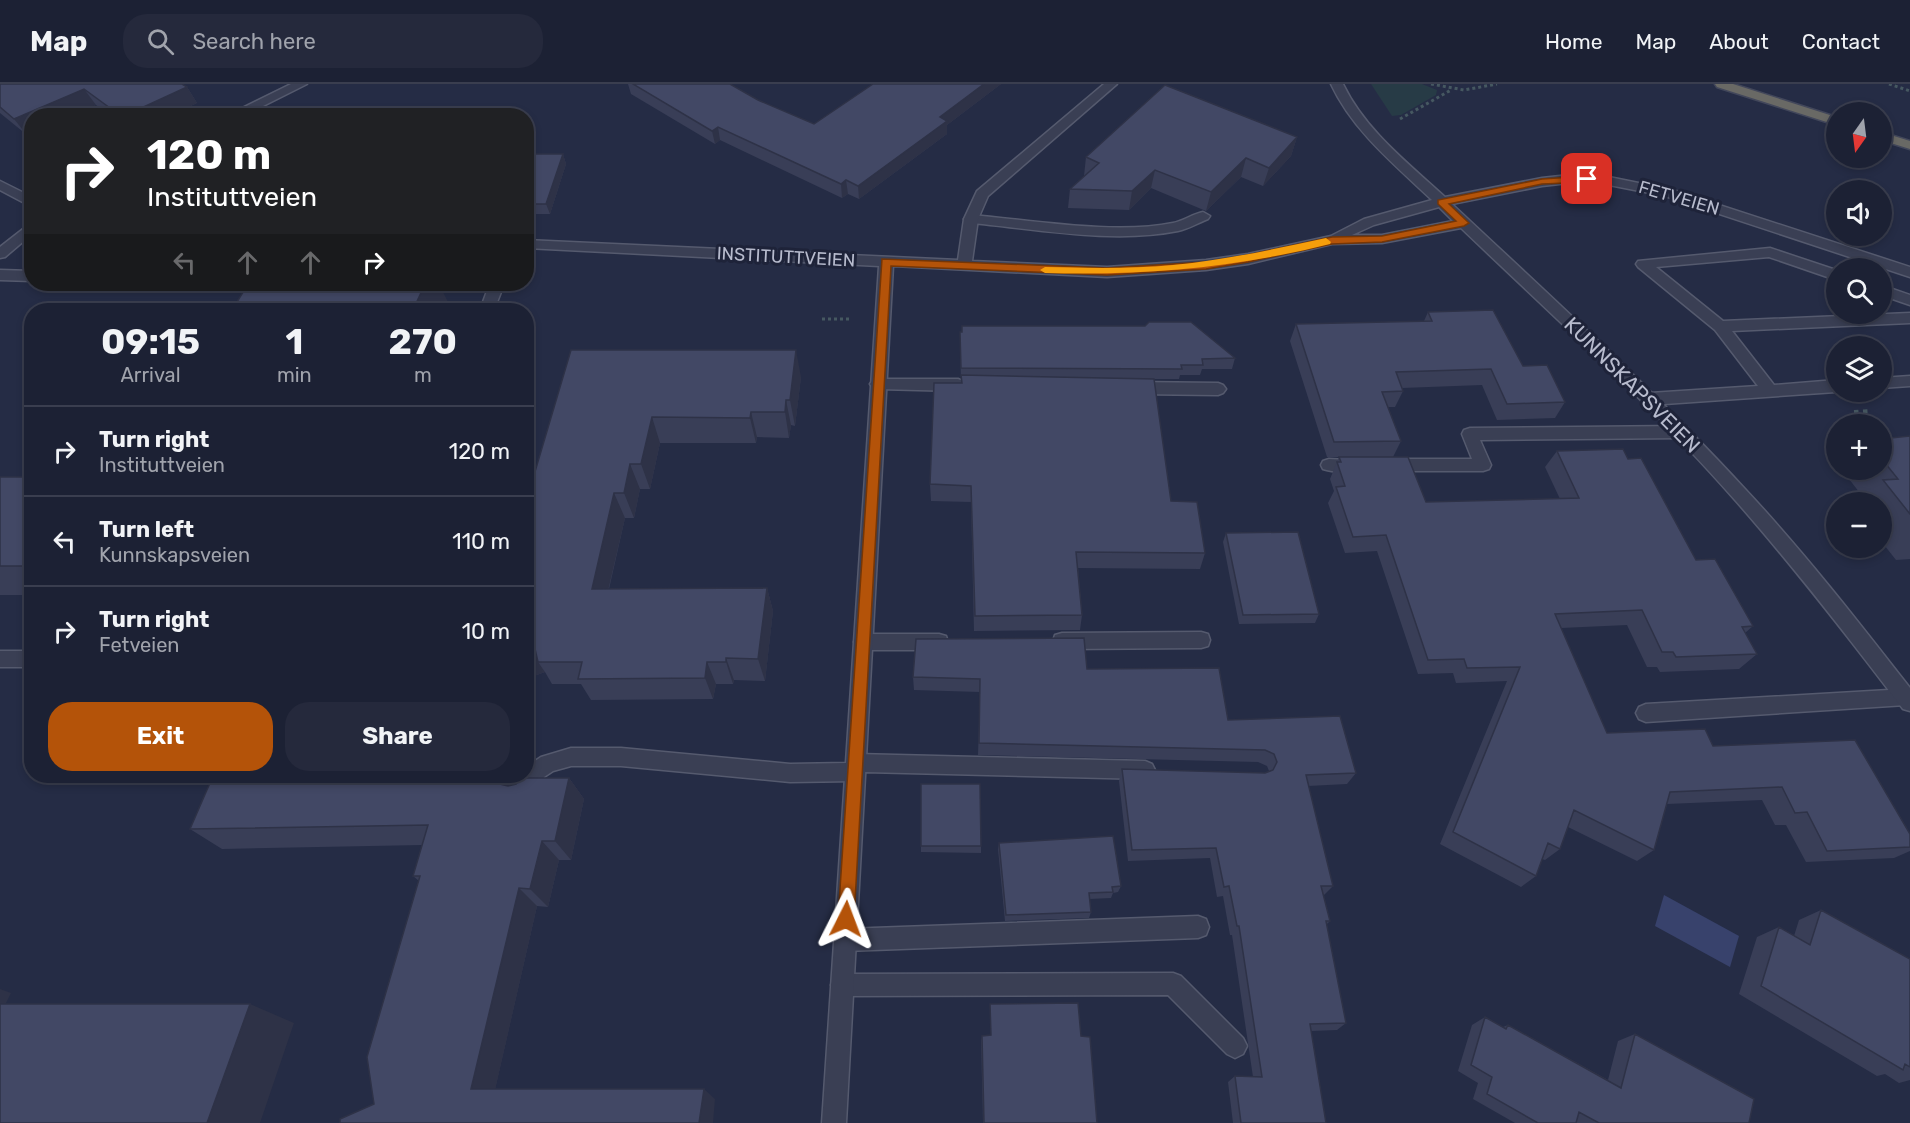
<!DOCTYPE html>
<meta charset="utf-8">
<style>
:root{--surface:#1c2134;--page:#25293c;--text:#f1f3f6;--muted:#a0a3ac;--line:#3a3e4f;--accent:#b45309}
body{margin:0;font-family:Rubik,sans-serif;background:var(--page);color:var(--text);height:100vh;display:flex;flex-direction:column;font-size:22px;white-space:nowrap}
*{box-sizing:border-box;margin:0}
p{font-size:20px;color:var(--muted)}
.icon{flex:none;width:33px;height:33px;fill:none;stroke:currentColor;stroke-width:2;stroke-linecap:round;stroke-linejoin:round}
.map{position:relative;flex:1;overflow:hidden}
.panel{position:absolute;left:24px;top:219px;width:510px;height:480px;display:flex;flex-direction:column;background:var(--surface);border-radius:24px;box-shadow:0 3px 9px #0003,0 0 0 2px var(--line)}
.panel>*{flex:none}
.hud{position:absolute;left:24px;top:24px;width:510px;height:183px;border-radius:24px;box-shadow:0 3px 9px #0003,0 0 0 2px var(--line);background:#202124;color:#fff;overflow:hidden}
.needle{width:39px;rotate:194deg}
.tools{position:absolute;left:1826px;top:18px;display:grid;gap:12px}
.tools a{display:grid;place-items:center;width:66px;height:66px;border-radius:50%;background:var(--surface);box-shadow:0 3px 9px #0003,0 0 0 2px var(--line);font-size:30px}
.pin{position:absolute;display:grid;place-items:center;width:51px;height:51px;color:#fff;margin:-26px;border-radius:12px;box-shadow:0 3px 9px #0006}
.me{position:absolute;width:66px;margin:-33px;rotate:3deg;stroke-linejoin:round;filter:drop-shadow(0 0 4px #0008)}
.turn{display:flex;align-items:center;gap:21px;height:126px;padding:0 24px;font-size:27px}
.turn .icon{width:78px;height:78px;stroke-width:2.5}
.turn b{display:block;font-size:42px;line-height:51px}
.lanes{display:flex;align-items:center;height:57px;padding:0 24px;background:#0003;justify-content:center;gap:30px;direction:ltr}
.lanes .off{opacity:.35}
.eta{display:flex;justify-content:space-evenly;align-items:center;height:102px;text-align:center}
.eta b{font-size:36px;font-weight:700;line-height:42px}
.cta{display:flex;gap:12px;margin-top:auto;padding:12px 24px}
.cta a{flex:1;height:69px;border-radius:24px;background:var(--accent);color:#fff;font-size:24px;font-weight:700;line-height:69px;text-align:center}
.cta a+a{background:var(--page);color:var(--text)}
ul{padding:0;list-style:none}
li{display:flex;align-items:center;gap:18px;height:90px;padding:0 24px;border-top:2px solid var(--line)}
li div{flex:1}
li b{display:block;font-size:22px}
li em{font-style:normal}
header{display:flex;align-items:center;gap:36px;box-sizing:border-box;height:84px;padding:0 30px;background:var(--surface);border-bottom:2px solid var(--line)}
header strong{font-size:28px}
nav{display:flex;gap:33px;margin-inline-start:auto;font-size:21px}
.search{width:420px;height:54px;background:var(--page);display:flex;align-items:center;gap:15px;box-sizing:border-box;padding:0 21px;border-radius:24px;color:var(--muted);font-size:22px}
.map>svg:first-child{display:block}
.green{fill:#273b46}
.water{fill:#38426c}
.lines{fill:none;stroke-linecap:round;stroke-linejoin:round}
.service-casing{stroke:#555a6e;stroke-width:3}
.minor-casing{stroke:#555a6e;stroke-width:3}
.trunk-casing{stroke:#42475b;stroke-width:3}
.path-far1{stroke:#465861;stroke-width:3;stroke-dasharray:3 3;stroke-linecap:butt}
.path{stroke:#465861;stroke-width:4;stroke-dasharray:4.5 4.5;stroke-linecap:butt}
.service{fill:#3a3f54;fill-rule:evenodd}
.minor{fill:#3a3f54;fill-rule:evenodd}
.trunk{fill:#696965;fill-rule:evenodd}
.wall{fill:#393e57}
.shaded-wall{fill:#2e3247}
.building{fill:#424865;stroke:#2e3247;stroke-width:1.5}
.route{fill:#b45309;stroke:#753606;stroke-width:1.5}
.slow{fill:#f59e0b}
.labels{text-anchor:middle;stroke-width:6;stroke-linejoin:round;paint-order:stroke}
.far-street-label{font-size:18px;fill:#b7bbcd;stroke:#1e2339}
.street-label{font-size:21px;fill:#b7bbcd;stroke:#1e2339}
</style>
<header>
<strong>Map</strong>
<div class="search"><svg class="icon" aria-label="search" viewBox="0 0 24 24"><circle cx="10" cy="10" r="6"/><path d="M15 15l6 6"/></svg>Search here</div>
<nav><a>Home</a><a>Map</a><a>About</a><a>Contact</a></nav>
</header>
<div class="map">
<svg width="1910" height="1039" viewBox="0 0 1910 1039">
<rect width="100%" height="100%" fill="#252c45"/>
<path class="green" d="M1371 0H1422L1437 6 1436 11 1401 31 1392 32Z"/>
<path class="water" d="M1664 811 1739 852 1730 883 1655 842Z"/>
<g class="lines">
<defs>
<path id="service" d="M1203 128 1210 132 1208 135C1198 139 1188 145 1178 147 1113 160 1037 145 971 139L964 135 971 131C1032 136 1114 151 1173 139 1183 137 1193 130 1203 128Z
M1770 164 1836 186V196L1769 173 1656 183 1723 237 1910 229V239L1732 247 1774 301 1836 296V308L1650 321 1644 319 1642 315 1644 311 1650 309 1758 302 1715 246 1638 183 1636 180 1638 177Z
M0 186 32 187V197L0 196Z
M420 200H500L503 203 494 226H480L487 207 427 205Z
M1881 201 1910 211V221L1881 211Z
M1910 292V302L1881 304V294Z
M878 295H958L963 297 966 301 963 305 958 307 878 305 873 304 870 300 873 296Z
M1133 298 1218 299 1223 301 1226 305 1223 309 1218 311 1133 310 1128 308 1125 304 1128 300Z
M1682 342 1688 344 1690 348 1688 352 1682 354 1480 356 1491 381 1489 385 1483 387H1388L1382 385 1380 381 1382 377 1388 375H1472L1462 350 1464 346 1470 344Z
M1329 375 1366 377 1368 381 1366 385C1354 389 1335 389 1323 385L1321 381 1323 377Z
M1201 548 1208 550 1210 556 1208 562 1201 564 1062 565 1055 563 1053 557 1055 551 1062 549Z
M863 550H939L946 552 948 558 946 564 939 566H863L856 564 854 558 856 552Z
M0 567H32V583H0Z
M1906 605 1910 606V620L1906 621 1646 638 1639 635 1636 629 1639 623 1646 620Z
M571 664H621L790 680 846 679 849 673 856 670 1145 677 1152 680 1155 686 1152 692 1145 695 865 688 862 694 855 697 790 698 621 682H571L553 687 544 693 533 719 526 721 519 719 516 712 524 692H526L529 681 541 673Z
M1198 832 1206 835 1209 843 1206 851 1198 854 845 867 837 864 834 856 837 848 845 845Z
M1173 889 1181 892 1243 954 1247 962 1243 970 1235 974 1227 970 1168 911 842 912 834 909 831 901 834 893 842 890Z"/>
<path id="minor" d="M291 0H307L243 32H226Z
M1104 0H1117L988 112 978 135 972 177 1107 183 1206 176 1248 170 1331 152 1364 135 1432 116C1395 81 1353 47 1331 0H1343C1365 46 1408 79 1445 113L1542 94 1569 91 1604 92 1673 106 1910 183V193L1665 112 1604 100 1569 99 1542 102 1452 120C1551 213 1653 305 1745 405 1804 468 1857 536 1910 604V627L1903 625C1849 554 1794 483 1735 416 1650 319 1554 233 1461 144L1382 159 1332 160 1248 180 1206 186 1107 193 893 182 846 1039H822L879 182 526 164V156L958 176 964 135 977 107ZM1439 123 1453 137 1382 151H1352L1374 141Z
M0 97 32 113V123L0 106Z
M32 138V150L5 173 0 174V163Z"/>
<path id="trunk" d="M1715 0H1733L1836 33V41L1717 3Z
M1881 48 1910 57V65L1881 56Z"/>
</defs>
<use href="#service" class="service-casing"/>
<use href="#minor" class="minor-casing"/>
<use href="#trunk" class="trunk-casing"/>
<path class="path-far1" d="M1431 0 1464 6 1497 0
M1889 0 1910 7
M1400 35 1451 6
M822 235H850"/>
<path class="path" d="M1854 328 1870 327"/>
<use href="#service" class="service"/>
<use href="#minor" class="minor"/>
<use href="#trunk" class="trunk"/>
</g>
<path class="wall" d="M0 0 187 3 197 19 170 32H110L96 21 72 32H32L27 51 0 29Z
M628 0H730L758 16 814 40 873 0H1001L947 41V50L859 115 848 110 842 114 720 56 715 60 631 10Z
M1297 53 1291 72 1263 102 1241 93 1206 127 1151 104 1129 126 1068 124 1070 105 1084 92 1086 73Z
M526 70H563L566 80 550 130H526Z
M1428 228 1523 282 1565 318 1555 334 1497 336 1482 301 1402 304 1403 307 1395 323H1388L1401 357 1393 373 1426 418 1560 415 1545 383 1557 367 1628 375 1696 476 1753 542 1745 549 1757 570 1739 585 1660 588 1657 583H1647L1627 541 1561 544 1607 649 1713 662 1910 750V767L1894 774 1806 778 1786 741H1775L1762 716 1667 720 1654 766 1637 777 1568 743 1560 765 1545 776 1542 775 1536 792 1521 803 1440 760 1507 597 1456 599 1453 589 1418 590 1377 467 1345 469 1328 419 1334 407 1330 395 1339 373H1327L1290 257 1296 240 1424 237Z
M960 258 1235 274 1232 285H1202L1200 291H1180L1179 295H1154L1171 417 1205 469 1200 485 1078 484 1082 531 1080 546 974 547 971 418 931 417 930 400 961 299Z
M571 266 801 293 795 342 791 341 789 354 757 353 756 359H660L650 405H640L634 434H625L609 505 767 504 773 527 765 597 734 596 733 600H716L713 615 591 616 581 600H552L545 588 526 595V418Z
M1910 352V475L1896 476 1881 457V418H1858L1863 413 1842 386H1881V374Z
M0 393H32V511H0Z
M1226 449 1319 530 1315 539 1239 540 1223 458Z
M1087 585 1228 636 1356 689 1347 700 1308 702 1333 802 1324 811H1323L1330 837 1326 841 1346 939 1337 946 1311 947 1326 1039H1233L1228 998 1235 992 1253 993 1232 851H1230L1223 812 1217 813 1210 774 1128 777 1119 697 1122 685 1265 689 1269 687 1267 682 1258 678 978 671 980 608 914 606 913 593Z
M411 693 503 701 508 702 569 694 584 715 571 776H559L548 823 537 822 495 1005 715 1015 374 1020 419 797 413 792 422 761 222 765 190 745Z
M999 759 1121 802 1118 808 1113 809 1111 814 1089 815 1091 828 1089 834 1005 837 998 765Z
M921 762H981V769L921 768Z
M1821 826 1910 875V996L1899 999 1885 990 1877 992 1739 910 1757 853 1779 843 1794 852 1799 836Z
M990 920 1081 952 1097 1039H983L981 956 982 952 991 951Z
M1485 933 1503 943 1508 941 1608 996 1618 957 1635 950 1749 1039H1515L1473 1015 1478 999 1458 987 1472 941Z"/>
<path class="shaded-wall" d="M984 0H1001L947 41V50L859 115 858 102 940 33Z
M187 3 197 19 170 32H124Z
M84 5 96 21 72 32H32V49L27 51 14 35Z
M718 43 720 56 715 60 712 47Z
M1297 53 1291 72 1263 102 1269 84Z
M563 70 566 80 550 130 546 120Z
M1246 74 1241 93 1206 127 1211 108Z
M1155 86 1151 104 1129 126 1132 107Z
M846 96 848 110 842 114 841 100Z
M425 200H439L448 218 445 226H413Z
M796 266 801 293 795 342 790 316Z
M786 316 791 341 789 354 785 328Z
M751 328 757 353 756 359 750 334Z
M652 333 660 359 650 405 641 380Z
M630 380 640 405 634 434 624 409Z
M614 409 625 434 603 528 592 505Z
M767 504 773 527 765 597 758 575Z
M535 565 538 578 545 588 526 595V568Z
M726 574 734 596 733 600 726 578Z
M707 578 716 600 713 615 705 594Z
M394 692H409L419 701 393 693Z
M569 694 584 715 571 776 555 757Z
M542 757 559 776 548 823 530 805Z
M519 804 537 822 493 1015 471 1005Z
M0 905 11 909 0 931Z
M250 920 294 939 260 1039H207Z
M704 1005 715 1015 713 1039H699Z"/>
<path class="building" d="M0 0H182L187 3 124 32H121L84 5 14 35 0 23Z
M633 0H730L758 16 814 40 873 0H984L940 33 947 37 858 102 846 96 841 100 718 43 712 47Z
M1165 1 1297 53 1269 84 1246 74 1211 108 1155 86 1132 107 1070 105 1099 79 1086 73Z
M526 70H563L546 120H526Z
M248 200H425L413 226H232Z
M1493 226 1523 282 1547 281 1565 318 1507 320 1491 285 1396 288 1403 307 1382 308 1401 357 1334 358 1296 240 1432 237 1428 228Z
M1149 238H1191L1235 274 1202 275 1203 281H1181L1182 285 961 284 960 248H962V242H1145Z
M571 266H796L790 316H786L785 328H751L750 334 652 333 641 380H630L624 409H614L592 505 767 504 758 575 726 574V578H707L705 594 578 595 582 578H538L535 565 526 568V418Z
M961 291 1154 295 1171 417 1197 418 1205 469 1076 468 1082 531 975 532 971 402 930 400 934 299H962Z
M1910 352V430L1883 396 1898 395 1881 374V355Z
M1623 365 1628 375 1641 374 1696 476 1715 475 1753 542 1742 543 1757 570 1676 573 1673 568H1662L1642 526 1555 530 1607 649 1705 645 1713 662 1855 656 1910 750V763L1827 767 1807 728 1795 729 1782 703 1670 708 1654 766 1574 726 1560 765 1548 759 1536 792 1453 748 1520 583 1467 584 1464 575 1428 576 1386 451 1353 453 1336 403 1345 402 1337 378H1341L1339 373H1408L1426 418 1579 414 1557 367Z
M0 393H32V482H0Z
M1298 448 1319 530 1243 531 1226 449Z
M1084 554 1087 585 1219 584 1228 636 1340 632 1356 689 1306 691 1333 802H1321L1330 837H1326L1346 939 1310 940 1326 1039H1241L1235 992 1262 993 1239 842H1237L1229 802 1224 803 1216 764 1132 766 1122 685 1265 689 1273 686 1277 678 1274 670 1265 666 979 659 980 595 913 593 916 555Z
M213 692H394L393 693H496L500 700 508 702 516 700 520 694H569L555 757H542L530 805 519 804 471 1005H704L699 1039H340V1035L374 1020 367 973 420 792H413L428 741 190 745Z
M921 700H980L981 762H921Z
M1113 752 1121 802 1112 803 1113 808 1089 809 1091 828 1006 831 999 759Z
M1821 826 1910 875V983L1905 980 1903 986 1761 902 1779 843 1810 861Z
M1078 919 1081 952 1090 953 1097 1039H984L982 952 991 951 990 920Z
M0 920H250L207 1039H0Z
M1485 933 1506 945 1508 941 1621 1004 1635 950 1754 1015 1749 1039H1599L1579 1028 1576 1039H1538L1487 1010 1492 993 1471 981Z"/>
<path class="route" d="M1587 92 1590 93V98L1542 100 1449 120 1469 139 1464 142 1382 158 1332 160 1248 178 1206 185 1107 191 891 182 854 835 852 841 846 843 840 841 838 835 882 175 1107 184 1206 178 1248 171 1332 153 1382 152 1456 137 1438 120V116L1542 95Z"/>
<path class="slow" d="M1326 154 1331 158 1330 160C1235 184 1142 192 1045 189L1040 186 1045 183C1088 184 1130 185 1173 181 1225 176 1275 165 1326 154Z"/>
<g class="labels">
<g class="far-street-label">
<text transform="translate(1679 114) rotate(16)" y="6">FETVEIEN</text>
<text transform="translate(786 173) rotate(3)" y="6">INSTITUTTVEIEN</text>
</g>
<g class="street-label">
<text transform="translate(1632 301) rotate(45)" y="7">KUNNSKAPSVEIEN</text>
</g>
</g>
</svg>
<div class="tools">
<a><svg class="needle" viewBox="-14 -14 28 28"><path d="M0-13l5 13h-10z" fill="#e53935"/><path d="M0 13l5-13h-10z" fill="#a0a3ac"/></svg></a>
<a><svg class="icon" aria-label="sound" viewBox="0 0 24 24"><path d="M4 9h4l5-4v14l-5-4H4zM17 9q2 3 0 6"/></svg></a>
<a><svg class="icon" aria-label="search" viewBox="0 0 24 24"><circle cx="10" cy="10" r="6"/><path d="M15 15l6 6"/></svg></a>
<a><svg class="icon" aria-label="layers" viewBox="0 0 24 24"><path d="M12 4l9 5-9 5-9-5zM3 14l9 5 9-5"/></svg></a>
<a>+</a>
<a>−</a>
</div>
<div class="pin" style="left:1587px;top:95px;background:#d93025"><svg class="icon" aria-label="arrive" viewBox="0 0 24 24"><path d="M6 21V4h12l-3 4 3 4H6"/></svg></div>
<svg class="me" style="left:846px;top:835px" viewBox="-20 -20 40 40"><path d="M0-17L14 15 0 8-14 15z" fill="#b45309" stroke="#fff" stroke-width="4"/></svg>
<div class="hud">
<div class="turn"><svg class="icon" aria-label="right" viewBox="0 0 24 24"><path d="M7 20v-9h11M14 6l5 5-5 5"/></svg><div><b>120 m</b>Instituttveien</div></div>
<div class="lanes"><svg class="icon off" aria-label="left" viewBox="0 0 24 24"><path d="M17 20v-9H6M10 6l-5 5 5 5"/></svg><svg class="icon off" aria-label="ahead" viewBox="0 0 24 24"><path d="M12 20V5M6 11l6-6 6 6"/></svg><svg class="icon off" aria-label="ahead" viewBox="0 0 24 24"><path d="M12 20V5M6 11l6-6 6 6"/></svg><svg class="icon" aria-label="right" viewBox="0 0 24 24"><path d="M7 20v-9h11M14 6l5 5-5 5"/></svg></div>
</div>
<section class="panel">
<div class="eta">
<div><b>09:15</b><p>Arrival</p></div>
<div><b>1</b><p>min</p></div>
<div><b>270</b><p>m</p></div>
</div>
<ul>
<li><svg class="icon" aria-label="right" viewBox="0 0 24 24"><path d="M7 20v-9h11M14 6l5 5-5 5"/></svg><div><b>Turn right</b><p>Instituttveien</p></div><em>120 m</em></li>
<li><svg class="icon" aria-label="left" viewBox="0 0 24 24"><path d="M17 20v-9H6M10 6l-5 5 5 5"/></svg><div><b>Turn left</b><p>Kunnskapsveien</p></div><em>110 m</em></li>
<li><svg class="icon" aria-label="right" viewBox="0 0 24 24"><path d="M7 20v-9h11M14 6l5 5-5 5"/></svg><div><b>Turn right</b><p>Fetveien</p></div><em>10 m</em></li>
</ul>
<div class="cta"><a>Exit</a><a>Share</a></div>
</section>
</div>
